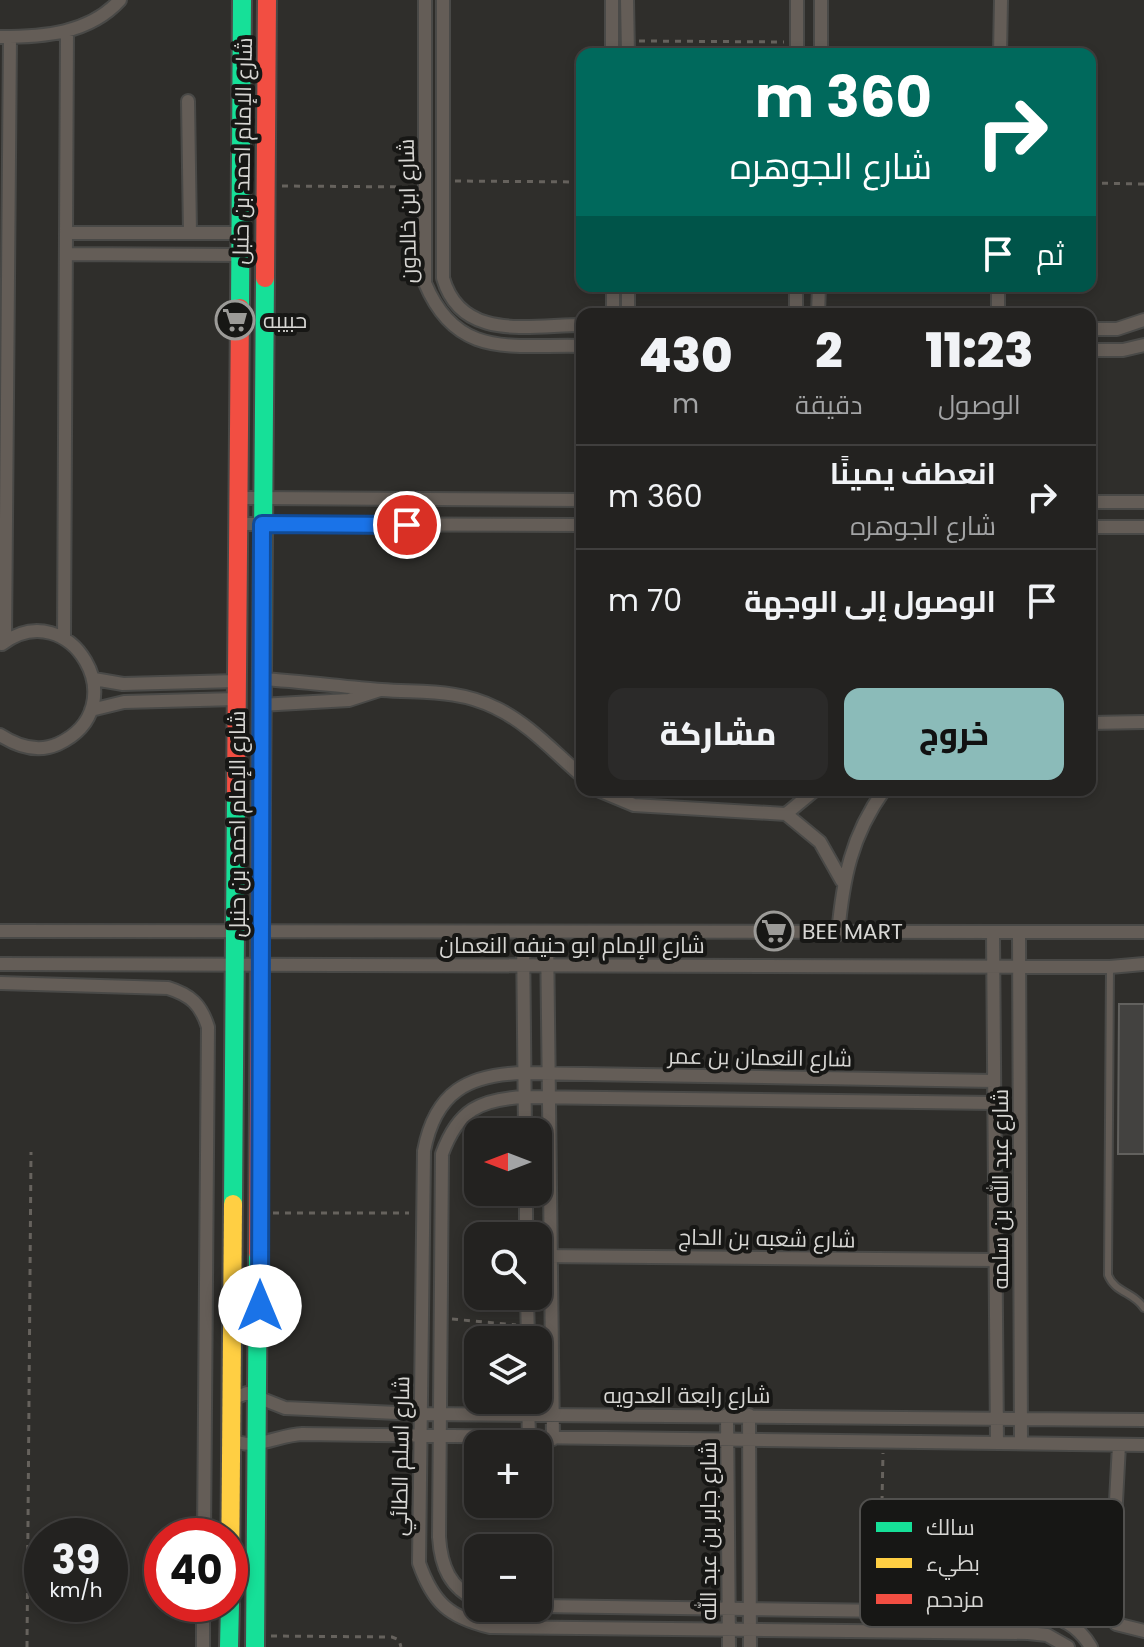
<!DOCTYPE html>
<html lang="ar">
<meta charset="utf-8">
<style>
:root{--surface:#232220;--page:#2b2a29;--text:#f1f3f6;--muted:#a3a4a5;--line:#403f3e;--accent:#8bbbb9}
body{margin:0;font-family:Poppins,Cairo,sans-serif;background:var(--page);color:var(--text);direction:rtl;height:100vh;display:flex;flex-direction:column;font-size:30px;white-space:nowrap}
*{box-sizing:border-box;margin:0}
p{font-size:26px;color:var(--muted)}
.icon{flex:none;width:44px;height:44px;fill:none;stroke:currentColor;stroke-width:2;stroke-linecap:round;stroke-linejoin:round}
.map{position:relative;flex:1;overflow:hidden;direction:ltr}
.sheet{position:absolute;left:576px;top:308px;width:520px;height:488px;display:flex;flex-direction:column;background:var(--surface);border-radius:16px;box-shadow:0 4px 12px #0003,0 0 0 2px var(--line);direction:rtl}
.sheet>*{flex:none}
.guide{position:absolute;left:576px;top:48px;width:520px;height:244px;border-radius:16px;box-shadow:0 4px 12px #0003,0 0 0 2px var(--line);direction:rtl;background:#00695c;color:#fff;overflow:hidden}
.needle{width:52px;rotate:270deg}
.tools{position:absolute;left:464px;top:1118px;display:grid;gap:16px}
.tools a{display:grid;place-items:center;width:88px;height:88px;border-radius:16px;background:var(--surface);box-shadow:0 4px 12px #0003,0 0 0 2px var(--line);font-size:40px}
.speed{position:absolute;left:24px;top:1518px;display:flex;gap:16px;font-size:40px;font-weight:700;text-align:center}
.speed>*{display:grid;place-content:center;width:104px;height:104px;border-radius:50%;background:var(--surface);box-shadow:0 4px 12px #0003,0 0 0 2px var(--line);line-height:1}
.speed small{font-size:20px;font-weight:400}
.speed .limit{border:12px solid #d22;background:#fff;color:#111}
.pin{position:absolute;display:grid;place-items:center;width:68px;height:68px;color:#fff;margin:-34px;border:4px solid #fff;border-radius:50%;box-shadow:0 2px 8px #0007}
.me{position:absolute;width:88px;margin:-44px;rotate:0deg;stroke-linejoin:round;filter:drop-shadow(0 0 6px #0008)}
.turn{display:flex;align-items:center;gap:28px;height:168px;padding:0 32px;font-size:36px}
.turn .icon{width:104px;height:104px;stroke-width:2.5}
.turn b{display:block;font-size:56px;line-height:68px}
.then{display:flex;align-items:center;height:76px;padding:0 32px;background:#0003;gap:16px;font-size:30px}
.eta{display:flex;justify-content:space-evenly;align-items:center;height:136px;text-align:center}
.eta b{font-size:48px;font-weight:800;line-height:56px}
.action{display:flex;gap:16px;margin-top:auto;padding:16px 32px}
.action a{flex:1;height:92px;border-radius:16px;background:var(--accent);color:#111;font-size:32px;font-weight:800;line-height:92px;text-align:center}
.action a+a{background:var(--page);color:var(--text)}
ul{padding:0;list-style:none}
li{display:flex;align-items:center;gap:24px;height:104px;padding:0 32px;border-top:2px solid var(--line)}
li div{flex:1}
li b{display:block;font-size:30px}
li em{font-style:normal}
.map>svg:first-child{display:block}
.building{fill:#434240;stroke:#62615e;stroke-width:2}
.lines{fill:none;stroke-linecap:round;stroke-linejoin:round}
.lane-casing{stroke:#494947;stroke-width:10}
.street-casing{stroke:#494947;stroke-width:16}
.fast-casing{stroke:#494947;stroke-width:22}
.slow-casing{stroke:#494947;stroke-width:22}
.jam-casing{stroke:#494947;stroke-width:22}
.path{stroke:#66625d;stroke-width:3;stroke-dasharray:6 6;stroke-linecap:butt}
.lane{stroke:#645d57;stroke-width:6}
.street{stroke:#645d57;stroke-width:12}
.fast{stroke:#16e098;stroke-width:18}
.slow{stroke:#ffcf43;stroke-width:18}
.jam{stroke:#f24e42;stroke-width:18}
.route-casing{stroke:#114b97;stroke-width:20}
.route{stroke:#1a73e8;stroke-width:14}
.labels{text-anchor:middle;stroke-width:8;stroke-linejoin:round;paint-order:stroke}
.street-label{font-size:22px;fill:#d7d6d3;stroke:#171715}
.poi-label{font-size:22px;fill:#d7d6d3;stroke:#171715;text-anchor:start}
.key{fill:#171715;stroke:#51504e;stroke-width:2}
.key-label{font-size:22px;fill:#d7d6d3}
</style>
<div class="map">
<svg width="1144" height="1647" viewBox="0 0 1144 1647">
<rect width="100%" height="100%" fill="#2f2e2b"/>
<path class="building" d="M1119 1004H1144V1154H1118Z"/>
<g class="lines">
<defs>
<path id="lane" d="M1110 967 1108 1275C1115 1293 1134 1292 1144 1308"/>
<path id="street" d="M425 0V283C457 360 512 344 582 346
M443 0V278C461 342 530 325 582 325
M612 0V54
M627 0 628 54
M0 37C43 37 89 34 120 0
M797 54V0
M821 54V0
M1000 54 1001 0
M188 101 190 233
M66 233H241
M66 254 241 255
M628 286V314
M613 314V286
M796 314V286
M818 314 819 286
M998 314V286
M1090 329H1117L1144 320
M1090 350H1123L1144 345
M239 498 582 500
M1090 502H1144
M239 524 582 525
M1090 527H1144
M64 638 67 32
M5 641 10 37
M94 679 123 684 237 681
M260 679C301 681 342 687 382 690 422 693 459 689 496 708 528 723 555 753 582 776
M260 705 349 700 380 690
M91 710 124 702 237 699
M1090 723 1144 722
M0 735C17 746 38 753 58 744 138 707 70 593 2 644
M598 790 634 805 786 814 820 842 842 881
M786 814 815 790
M0 931 1144 932
M523 934 525 1132
M547 934 553 1439
M838 934C843 879 851 836 884 790
M993 934 997 1443
M1019 934 1021 1443
M0 964 1110 967 1144 964
M0 983 168 988C191 995 201 1005 208 1027L204 1536
M994 1081 525 1073C468 1074 435 1092 424 1151L419 1563C433 1603 449 1617 490 1627L1028 1633 1047 1635 1068 1647
M526 1192V1236
M538 1256 995 1260
M527 1296 528 1340
M234 1398 247 1393 285 1408 420 1414 1144 1420
M528 1400 529 1438
M727 1415 729 1647
M749 1415 750 1647
M233 1440C254 1451 278 1435 302 1434L1144 1445
M1119 1445 1110 1614 1116 1624 1144 1631
M478 1601C450 1588 441 1567 439 1537L442 1154C458 1110 480 1099 525 1097L994 1103
M538 1606 1036 1613C1061 1617 1078 1625 1091 1647
M203 1647V1604"/>
<path id="fast" d="M240 308 242 0
M261 802 265 278
M233 1204 236 795
M229 1647 230 1604
M255 1647 258 1253"/>
<path id="slow" d="M230 1586 233 1204"/>
<path id="jam" d="M265 278 267 0
M236 795 240 308
M258 1253 261 802"/>
</defs>
<use href="#lane" class="lane-casing"/>
<use href="#street" class="street-casing"/>
<use href="#fast" class="fast-casing"/>
<use href="#slow" class="slow-casing"/>
<use href="#jam" class="jam-casing"/>
<path class="path" d="M639 41 784 42
M832 52 989 54
M455 181 582 182
M1090 183 1144 184
M282 186 414 187
M273 1213H409
M452 1319 516 1325
M880 1598 883 1453
M271 1636 392 1637 399 1640 401 1647
M27 1647 31 1152"/>
<use href="#lane" class="lane"/>
<use href="#street" class="street"/>
<use href="#fast" class="fast"/>
<use href="#slow" class="slow"/>
<use href="#jam" class="jam"/>
</g>
<g class="lines">
<defs>
<path id="route" d="M260 1306 262 524 407 525"/>
</defs>
<use href="#route" class="route-casing"/>
<use href="#route" class="route"/>
</g>
<defs>
<symbol id="supermarket-ring" viewBox="-11 -11 22 22"><circle r="9.5" fill="#171715" stroke="#9c9b98" stroke-width="1.5"/><path d="M-6-5.5h2.5l.6 2H6L4.5 2H-2.5L-4.4-4H-6ZM-1.5 3.2a1.3 1.3 0 1 0 .1 0ZM3 3.2a1.3 1.3 0 1 0 .1 0Z" fill="#9c9b98"/></symbol>
</defs>
<g fill-rule="evenodd">
<use href="#supermarket-ring" x="213" y="298" width="44" height="44"/>
<use href="#supermarket-ring" x="752" y="909" width="44" height="44"/>
</g>
<g class="labels">
<g class="street-label">
<text transform="translate(242 151) rotate(-89)" y="8">شارع الإمام احمد بن حنبل</text>
<text transform="translate(407 211) rotate(-91)" y="8">شارع ابن خالدون</text>
<text transform="translate(237 824) rotate(-90)" y="8">شارع الإمام احمد بن حنبل</text>
<text x="572" y="953">شارع الإمام ابو حنيفه النعمان</text>
<text transform="translate(760 1057) rotate(1)" y="8">شارع النعمان بن عمر</text>
<text transform="translate(1000 1189) rotate(-90)" y="8">شارع عبد الله بن سلمه</text>
<text transform="translate(767 1238) rotate(1)" y="8">شارع شعبه بن الحاج</text>
<text x="687" y="1403">شارع رابعة العدويه</text>
<text transform="translate(400 1456) rotate(-89)" y="8">شارع اسلم الطائي</text>
<text transform="translate(708 1531) rotate(-90)" y="8">شارع جابر بن عبد الله</text>
</g>
<g class="poi-label">
<text x="263" y="328">حبيبه</text>
<text x="802" y="939">BEE MART</text>
</g>
</g>
<rect x="860" y="1499" width="264" height="128" rx="12" class="key"/>
<rect x="876" y="1522" width="36" height="10" fill="#16e098"/>
<rect x="876" y="1558" width="36" height="10" fill="#ffcf43"/>
<rect x="876" y="1594" width="36" height="10" fill="#f24e42"/>
<g class="key-label">
<text x="926" y="1535">سالك</text>
<text x="926" y="1571">بطيء</text>
<text x="926" y="1607">مزدحم</text>
</g>
</svg>
<div class="tools">
<a><svg class="needle" viewBox="-14 -14 28 28"><path d="M0-13l5 13h-10z" fill="#e53935"/><path d="M0 13l5-13h-10z" fill="#a3a4a5"/></svg></a>
<a><svg class="icon" aria-label="search" viewBox="0 0 24 24"><circle cx="10" cy="10" r="6"/><path d="M15 15l6 6"/></svg></a>
<a><svg class="icon" aria-label="layers" viewBox="0 0 24 24"><path d="M12 4l9 5-9 5-9-5zM3 14l9 5 9-5"/></svg></a>
<a>+</a>
<a>−</a>
</div>
<div class="speed"><div>39<small>km/h</small></div><div class="limit">40</div></div>
<div class="pin" style="left:407px;top:525px;background:#d93025"><svg class="icon" aria-label="arrive" viewBox="0 0 24 24"><path d="M6 21V4h12l-3 4 3 4H6"/></svg></div>
<svg class="me" style="left:260px;top:1306px" viewBox="-20 -20 40 40"><circle r="19" fill="#fff"/><path d="M0-13L10 11 0 6-10 11z" fill="#1a73e8"/></svg>
<div class="guide">
<div class="turn"><svg class="icon" aria-label="right" viewBox="0 0 24 24"><path d="M7 20v-9h11M14 6l5 5-5 5"/></svg><div><b>360 m</b>شارع الجوهره</div></div>
<div class="then">ثم<svg class="icon" aria-label="arrive" viewBox="0 0 24 24"><path d="M6 21V4h12l-3 4 3 4H6"/></svg></div>
</div>
<section class="sheet">
<div class="eta">
<div><b>11:23</b><p>الوصول</p></div>
<div><b>2</b><p>دقيقة</p></div>
<div><b>430</b><p>m</p></div>
</div>
<ul>
<li><svg class="icon" aria-label="right" viewBox="0 0 24 24"><path d="M7 20v-9h11M14 6l5 5-5 5"/></svg><div><b>انعطف يمينًا</b><p>شارع الجوهره</p></div><em>360 m</em></li>
<li><svg class="icon" aria-label="arrive" viewBox="0 0 24 24"><path d="M6 21V4h12l-3 4 3 4H6"/></svg><div><b>الوصول إلى الوجهة</b></div><em>70 m</em></li>
</ul>
<div class="action"><a>خروج</a><a>مشاركة</a></div>
</section>
</div>
